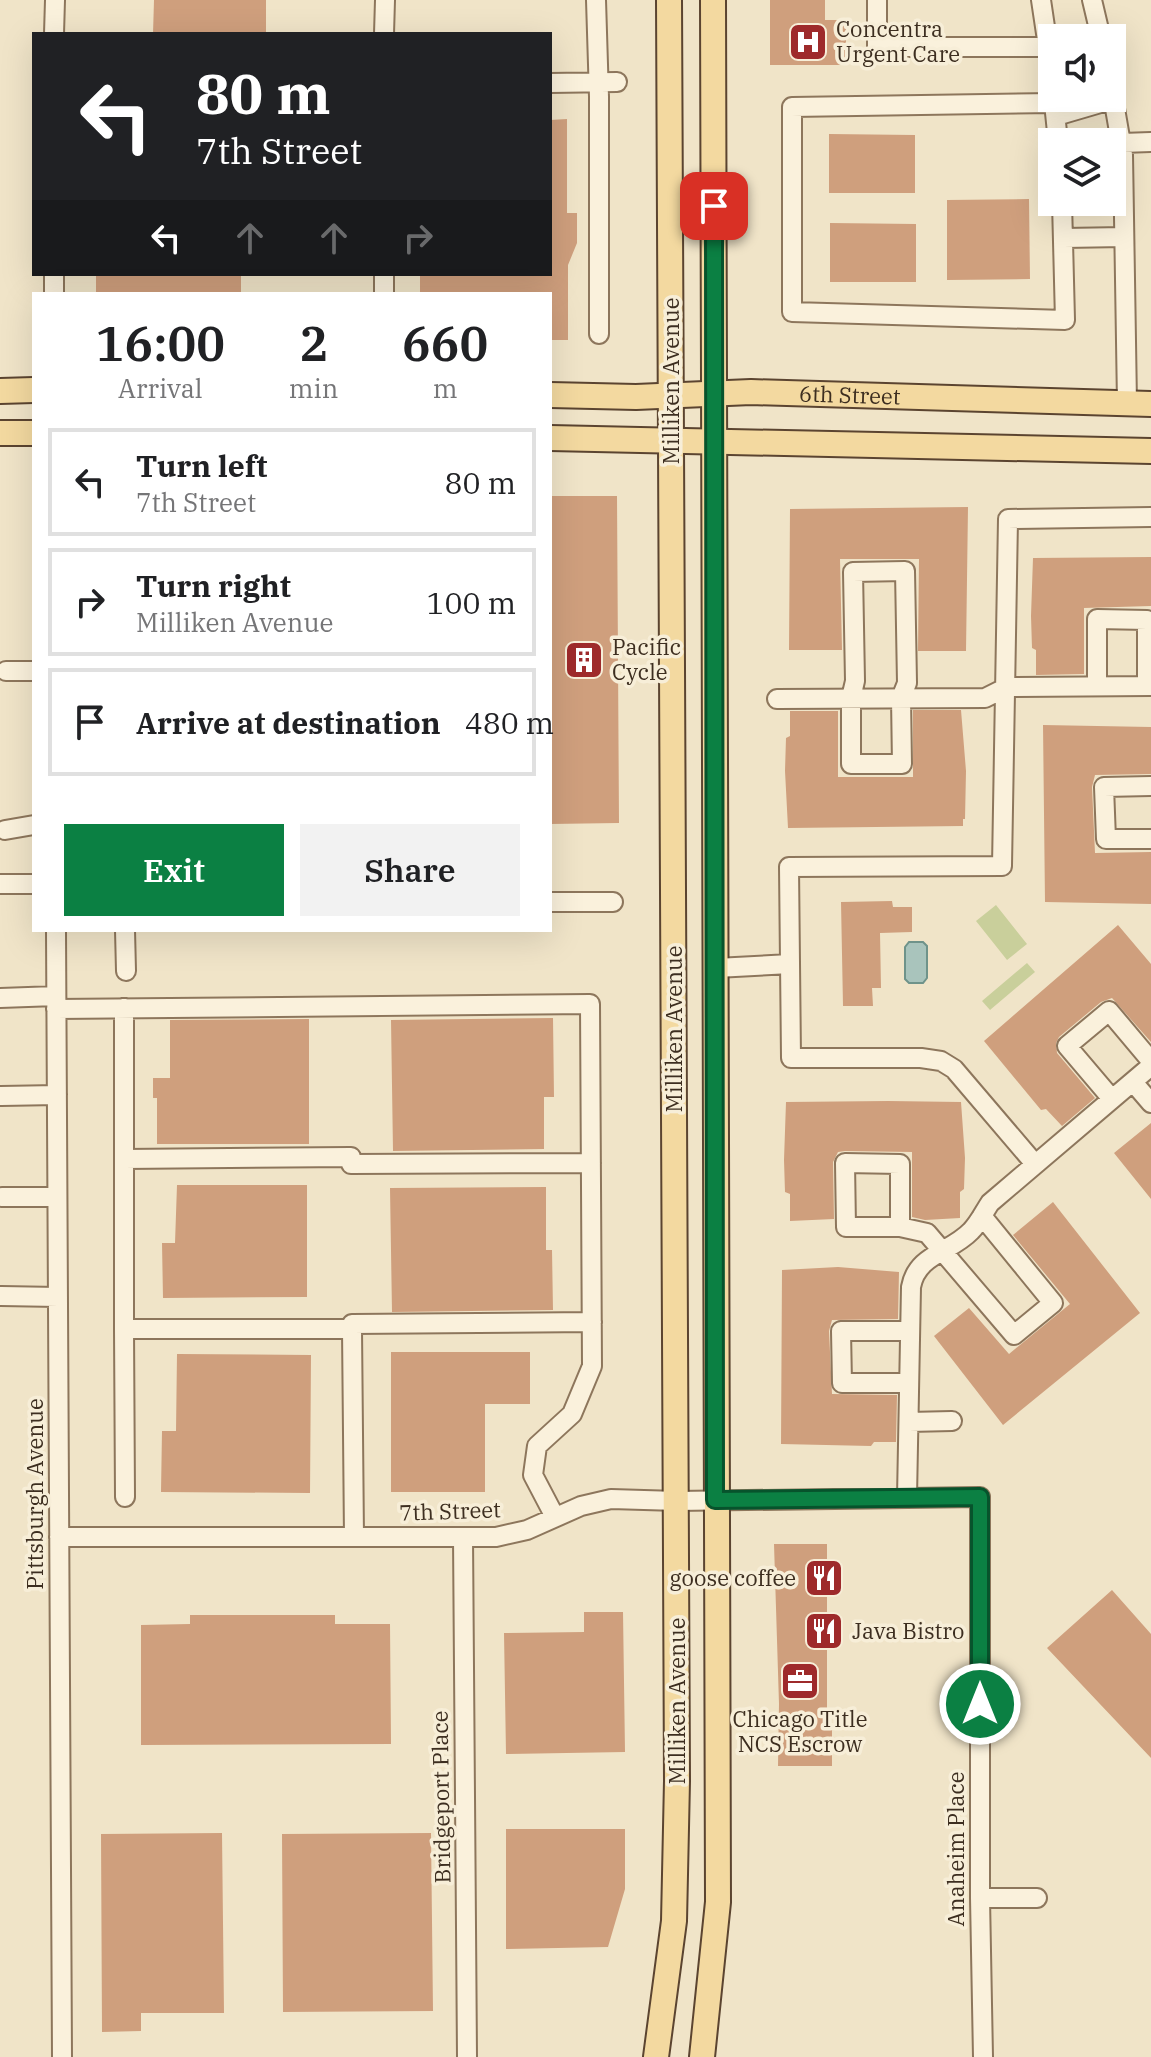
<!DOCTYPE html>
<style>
:root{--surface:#fff;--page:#f2f2f2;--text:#202124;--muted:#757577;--line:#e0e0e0;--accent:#0b8043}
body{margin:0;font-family:"IBM Plex Serif",serif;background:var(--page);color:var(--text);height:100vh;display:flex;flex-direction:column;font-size:30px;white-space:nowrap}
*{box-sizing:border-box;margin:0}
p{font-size:26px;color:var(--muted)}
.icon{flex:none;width:44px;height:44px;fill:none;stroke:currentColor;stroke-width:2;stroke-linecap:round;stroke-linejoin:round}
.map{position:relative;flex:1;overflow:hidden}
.sheet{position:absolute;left:32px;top:292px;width:520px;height:640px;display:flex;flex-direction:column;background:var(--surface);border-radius:0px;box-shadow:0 8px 32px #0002}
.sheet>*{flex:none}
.top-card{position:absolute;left:32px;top:32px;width:520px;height:244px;border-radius:0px;box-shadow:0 8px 32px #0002;background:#202124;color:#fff;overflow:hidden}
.buttons{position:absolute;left:1038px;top:24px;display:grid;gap:16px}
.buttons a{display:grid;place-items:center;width:88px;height:88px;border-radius:0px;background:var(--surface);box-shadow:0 8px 32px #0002;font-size:40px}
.pin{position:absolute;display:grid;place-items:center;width:68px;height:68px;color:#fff;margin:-34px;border-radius:16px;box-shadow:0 4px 12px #0006}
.me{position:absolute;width:88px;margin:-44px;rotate:0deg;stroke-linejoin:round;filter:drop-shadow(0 0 6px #0008)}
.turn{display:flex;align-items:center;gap:28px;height:168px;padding:0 32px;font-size:36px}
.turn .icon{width:104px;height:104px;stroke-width:2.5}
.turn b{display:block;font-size:56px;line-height:68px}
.lanes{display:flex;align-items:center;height:76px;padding:0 32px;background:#0003;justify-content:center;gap:40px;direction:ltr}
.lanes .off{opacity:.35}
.eta{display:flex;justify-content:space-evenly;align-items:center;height:136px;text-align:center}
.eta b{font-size:48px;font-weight:600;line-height:56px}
.cta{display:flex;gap:16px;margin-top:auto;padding:16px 32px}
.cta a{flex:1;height:92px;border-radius:0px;background:var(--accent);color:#fff;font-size:32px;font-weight:600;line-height:92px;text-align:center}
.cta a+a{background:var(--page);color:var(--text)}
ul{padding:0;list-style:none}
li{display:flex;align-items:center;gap:24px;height:108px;margin:0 16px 12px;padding:0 16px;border:4px solid var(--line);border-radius:0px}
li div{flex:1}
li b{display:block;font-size:30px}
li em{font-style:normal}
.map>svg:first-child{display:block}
.green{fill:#c9cf9b}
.water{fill:#a9c4bc;stroke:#6f938a;stroke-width:2}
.building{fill:#cf9f7d}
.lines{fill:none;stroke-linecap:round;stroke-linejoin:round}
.minor-casing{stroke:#8d765c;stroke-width:22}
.major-casing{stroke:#5b4430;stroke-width:28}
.minor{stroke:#faf1dc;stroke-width:18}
.major{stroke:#f3d9a0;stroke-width:24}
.route-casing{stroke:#07532c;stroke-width:20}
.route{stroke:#0b8043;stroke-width:14}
.labels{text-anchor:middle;stroke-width:7;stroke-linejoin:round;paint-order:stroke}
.poi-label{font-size:22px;fill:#3d2e20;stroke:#f7eed8;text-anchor:start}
.street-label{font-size:22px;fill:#3d2e20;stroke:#f7eed8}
</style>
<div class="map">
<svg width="1151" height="2057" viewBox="0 0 1151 2057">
<rect width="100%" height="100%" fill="#f0e4c8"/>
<path class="green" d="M996 905 1027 944 1007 960 976 921Z
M1027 963 1035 972 990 1010 982 1001Z"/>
<path class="water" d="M909 942H923L927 946V978L923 983H909L905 979V947Z"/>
<path class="building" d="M154 0H266V34H153Z
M770 0H825V20H846V65H770Z
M567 119V213H577V243L568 265V340H550V294H420V274H550V120Z
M829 134 915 135V193H829Z
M1029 199 1030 279 947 280V200Z
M830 223 916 224V282H830Z
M96 274H241V294H96Z
M550 496H617L619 823 550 824Z
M968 507 966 651H918L919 559H840L842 650H789L790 509Z
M1151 557V606L1084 608V674L1036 675V650L1032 648 1031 616 1033 558Z
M913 710H961L966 771 965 819H963V826L788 828 785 771 786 738 790 736V711H838V777H913Z
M1043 725 1151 727V774L1095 775 1092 787 1095 853 1151 852V904L1045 902Z
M892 901 893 907H912V932L880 933 881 988H872L873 1006H843L841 902Z
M1118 925 1151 964V1042L1112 998 1101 1002 1059 1037 1056 1043 1057 1053 1095 1098 1062 1126 1046 1109 1041 1110 984 1041Z
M553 1018 554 1097H544V1149L393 1151 391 1020Z
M309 1019V1144H157V1098H153V1078H170V1020Z
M888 1101 961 1102 965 1158 964 1189 960 1192V1218L925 1220 912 1217V1152L845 1151 838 1152 833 1162 834 1219 790 1221V1194L785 1192 784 1160 786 1102Z
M1151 1123V1199L1114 1153Z
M177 1185H307V1297L163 1298 162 1243H175Z
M546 1187V1250H552L553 1310 392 1312 390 1188Z
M1053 1202 1140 1313 1003 1425 934 1336 969 1308 1009 1354 1070 1304 1013 1235Z
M838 1267 899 1272 898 1319 832 1320 829 1331 832 1394 897 1395 896 1442H874L871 1446 781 1444 782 1270Z
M391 1352H530V1404H485V1492H391Z
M177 1354 311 1355 310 1493 161 1492 162 1431H176Z
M774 1544H827V1728H832V1766H778L779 1704Z
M1112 1590 1151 1634V1758L1047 1648Z
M584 1612H623L625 1752 506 1754 504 1633 584 1632Z
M190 1615H335V1624H390L391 1744 141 1745V1625L190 1624Z
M506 1829H625V1889L608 1947 506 1949Z
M222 1833 224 2013H141V2031L102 2032 101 1834Z
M431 1833 433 2011 283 2012 282 1834Z"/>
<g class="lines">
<defs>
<path id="minor" d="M596 0 599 97V334
M877 0V47H1048L1041 0
M1092 0 1101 38
M54 34 55 0
M384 34 385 0
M550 83 617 82
M1112 91 1123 155 1127 403
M1056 116 1114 99
M1058 142 1054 103 792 107V312L1065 320 1062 202
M1122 143 1151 142
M1064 238 1124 237
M54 274V294
M384 294V274
M905 571 907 683 901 698 902 764H851V698L855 681 853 572Z
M6 671H34
M1097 686V619L1147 620V686
M777 699 985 698 1007 687 1151 686
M1151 786 1104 787 1106 839H1151
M5 830 34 825
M0 884H34
M550 902H613
M56 930 62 2057
M125 930 126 971
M716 968 790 964
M0 998 56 996
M124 1008V1329H352L354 1537
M56 1009 590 1004 592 1366 572 1414 537 1446 533 1475 555 1517
M1133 1082 1151 1103
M1 1096 57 1095
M1112 1099 1067 1046 1109 1011 1151 1061
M124 1159 351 1157
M351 1164 591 1163
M1035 1164 954 1069 941 1061 921 1058H791L789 867 1002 866 1008 519 1151 517
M2 1197H57
M900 1227V1164L845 1163 846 1227H900L927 1233 1014 1335 1053 1303 982 1216
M1 1296 58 1297
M352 1324 592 1322
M124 1329 125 1497
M909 1383H842L841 1331H910
M909 1422 952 1421
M907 1497 911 1287C917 1254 950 1253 971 1231 979 1223 984 1212 990 1203L1151 1066
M59 1537H496L527 1530 581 1506 611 1499 677 1501 980 1497V1898L983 2057
M463 1537 467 2057
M980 1898H1037"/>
<g id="major">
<path d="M0 391 34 390"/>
<path id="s1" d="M550 395 636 397 751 392 1151 404"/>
<path d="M0 433H34"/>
<path d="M550 438 1151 451"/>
<path d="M656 2057 674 1921 677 1781 669 0"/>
<path d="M702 2057 718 1902 713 0"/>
</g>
</defs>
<use href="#minor" class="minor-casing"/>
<use href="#major" class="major-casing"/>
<use href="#minor" class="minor"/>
<use href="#major" class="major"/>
</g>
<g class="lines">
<defs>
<path id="route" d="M714 206 715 1500 980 1497V1704"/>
</defs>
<use href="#route" class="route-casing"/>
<use href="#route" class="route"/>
</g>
<defs>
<symbol id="hospital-square" viewBox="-11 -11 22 22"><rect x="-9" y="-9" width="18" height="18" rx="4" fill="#9e2a2b" stroke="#f7eed8"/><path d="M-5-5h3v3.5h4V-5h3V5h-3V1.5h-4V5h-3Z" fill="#fff"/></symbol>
<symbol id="building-square" viewBox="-11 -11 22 22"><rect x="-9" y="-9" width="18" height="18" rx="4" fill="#9e2a2b" stroke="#f7eed8"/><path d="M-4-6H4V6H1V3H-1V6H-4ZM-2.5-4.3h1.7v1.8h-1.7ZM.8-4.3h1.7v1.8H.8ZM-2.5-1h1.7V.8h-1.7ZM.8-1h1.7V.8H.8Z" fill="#fff"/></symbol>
<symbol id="restaurant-square" viewBox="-11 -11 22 22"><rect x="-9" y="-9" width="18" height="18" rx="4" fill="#9e2a2b" stroke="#f7eed8"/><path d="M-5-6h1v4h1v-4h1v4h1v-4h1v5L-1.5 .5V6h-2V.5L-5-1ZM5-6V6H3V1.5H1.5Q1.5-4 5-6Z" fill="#fff"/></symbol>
<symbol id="office-square" viewBox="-11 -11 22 22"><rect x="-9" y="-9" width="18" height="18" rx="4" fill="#9e2a2b" stroke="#f7eed8"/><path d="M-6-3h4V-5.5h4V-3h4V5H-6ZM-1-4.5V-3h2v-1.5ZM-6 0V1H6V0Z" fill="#fff"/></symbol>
</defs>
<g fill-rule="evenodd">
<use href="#hospital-square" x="786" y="20" width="44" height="44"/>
<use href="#building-square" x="562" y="638" width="44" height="44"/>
<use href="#restaurant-square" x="802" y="1556" width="44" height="44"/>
<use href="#restaurant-square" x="802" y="1609" width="44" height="44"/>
<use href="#office-square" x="778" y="1659" width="44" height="44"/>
</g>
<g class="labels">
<g class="poi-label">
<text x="836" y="37">Concentra<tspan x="836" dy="25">Urgent Care</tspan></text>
<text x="612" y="655">Pacific<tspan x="612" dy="25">Cycle</tspan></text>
<text x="796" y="1586" text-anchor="end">goose coffee</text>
<text x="852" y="1639">Java Bistro</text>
<text x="800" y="1727" text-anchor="middle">Chicago Title<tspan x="800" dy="25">NCS Escrow</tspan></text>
</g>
<g class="street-label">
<text transform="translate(671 381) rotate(-90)" y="8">Milliken Avenue</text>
<text dy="8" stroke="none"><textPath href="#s1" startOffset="300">6th Street</textPath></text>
<text transform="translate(674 1029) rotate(-90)" y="8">Milliken Avenue</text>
<text transform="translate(35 1494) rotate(-90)" y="8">Pittsburgh Avenue</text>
<text transform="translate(450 1511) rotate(-2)" y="8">7th Street</text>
<text transform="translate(677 1701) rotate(-90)" y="8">Milliken Avenue</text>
<text transform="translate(441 1797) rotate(-91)" y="8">Bridgeport Place</text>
<text transform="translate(956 1849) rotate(-90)" y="8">Anaheim Place</text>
</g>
</g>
</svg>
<div class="buttons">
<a><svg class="icon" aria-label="sound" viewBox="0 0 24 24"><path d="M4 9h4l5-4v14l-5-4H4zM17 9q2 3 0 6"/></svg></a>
<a><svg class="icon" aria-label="layers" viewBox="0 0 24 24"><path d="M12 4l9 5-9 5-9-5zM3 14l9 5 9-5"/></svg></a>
</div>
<div class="pin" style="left:714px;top:206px;background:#d93025"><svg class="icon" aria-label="arrive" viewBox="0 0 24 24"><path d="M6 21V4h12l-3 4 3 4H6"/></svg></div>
<svg class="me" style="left:980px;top:1704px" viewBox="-20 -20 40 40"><circle r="17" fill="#0b8043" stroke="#fff" stroke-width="3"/><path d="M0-11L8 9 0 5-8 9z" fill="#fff"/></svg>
<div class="top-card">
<div class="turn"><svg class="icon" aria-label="left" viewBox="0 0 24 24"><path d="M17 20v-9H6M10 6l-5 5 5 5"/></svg><div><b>80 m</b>7th Street</div></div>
<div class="lanes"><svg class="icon" aria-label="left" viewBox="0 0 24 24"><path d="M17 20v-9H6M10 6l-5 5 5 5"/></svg><svg class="icon off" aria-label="ahead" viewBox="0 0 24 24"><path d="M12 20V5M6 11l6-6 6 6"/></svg><svg class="icon off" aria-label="ahead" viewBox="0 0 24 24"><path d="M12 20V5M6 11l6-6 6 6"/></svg><svg class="icon off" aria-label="right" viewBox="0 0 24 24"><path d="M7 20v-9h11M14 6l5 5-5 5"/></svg></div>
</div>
<section class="sheet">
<div class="eta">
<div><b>16:00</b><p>Arrival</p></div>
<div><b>2</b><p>min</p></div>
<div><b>660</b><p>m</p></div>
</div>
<ul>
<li><svg class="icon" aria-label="left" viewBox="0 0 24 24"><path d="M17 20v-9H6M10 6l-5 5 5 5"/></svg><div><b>Turn left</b><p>7th Street</p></div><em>80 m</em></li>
<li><svg class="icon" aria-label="right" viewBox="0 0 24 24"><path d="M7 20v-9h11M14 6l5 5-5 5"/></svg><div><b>Turn right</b><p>Milliken Avenue</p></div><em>100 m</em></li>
<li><svg class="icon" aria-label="arrive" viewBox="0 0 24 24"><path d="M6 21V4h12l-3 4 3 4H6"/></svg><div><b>Arrive at destination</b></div><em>480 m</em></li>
</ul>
<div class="cta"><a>Exit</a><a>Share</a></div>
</section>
</div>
